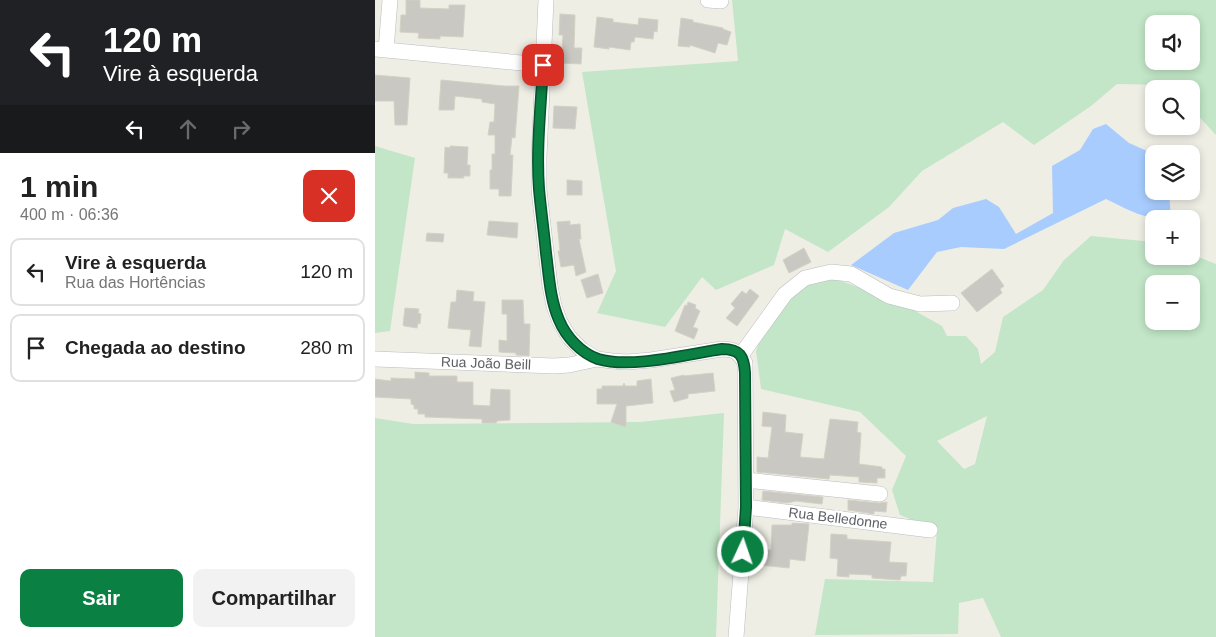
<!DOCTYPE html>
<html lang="pt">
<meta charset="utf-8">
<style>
:root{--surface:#fff;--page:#f2f2f2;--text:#222;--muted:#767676;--line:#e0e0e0;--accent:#0b8043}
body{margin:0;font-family:Arial,sans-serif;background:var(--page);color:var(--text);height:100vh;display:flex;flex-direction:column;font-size:19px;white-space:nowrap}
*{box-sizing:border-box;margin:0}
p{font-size:16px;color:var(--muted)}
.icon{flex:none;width:28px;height:28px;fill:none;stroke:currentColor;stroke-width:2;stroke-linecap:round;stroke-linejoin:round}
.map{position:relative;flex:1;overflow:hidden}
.details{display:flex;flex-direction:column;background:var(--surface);width:375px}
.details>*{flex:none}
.hud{background:#202124;color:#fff;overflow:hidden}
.tools{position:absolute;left:770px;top:15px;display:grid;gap:10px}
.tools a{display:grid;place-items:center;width:55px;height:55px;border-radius:10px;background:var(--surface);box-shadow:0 2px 8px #0003;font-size:25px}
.pin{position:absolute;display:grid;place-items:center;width:42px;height:42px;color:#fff;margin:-21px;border-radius:10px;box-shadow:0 2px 8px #0006}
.me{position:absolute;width:55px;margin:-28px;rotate:3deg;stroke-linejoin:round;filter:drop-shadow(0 0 4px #0008)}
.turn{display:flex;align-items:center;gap:18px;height:105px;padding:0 20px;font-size:22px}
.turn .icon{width:65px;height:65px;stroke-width:2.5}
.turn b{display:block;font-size:35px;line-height:42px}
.lanes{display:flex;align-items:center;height:48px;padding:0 20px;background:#0003;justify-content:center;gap:25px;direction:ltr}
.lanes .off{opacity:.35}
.round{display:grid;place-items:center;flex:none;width:52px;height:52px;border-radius:10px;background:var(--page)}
.head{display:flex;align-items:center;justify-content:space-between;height:85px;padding:0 20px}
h1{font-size:30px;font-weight:600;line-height:38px}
.cta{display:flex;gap:10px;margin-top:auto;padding:10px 20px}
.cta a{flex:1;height:58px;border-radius:10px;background:var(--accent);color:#fff;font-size:20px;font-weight:600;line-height:58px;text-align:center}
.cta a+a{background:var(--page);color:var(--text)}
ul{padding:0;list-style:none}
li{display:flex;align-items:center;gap:15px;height:68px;margin:0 10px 8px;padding:0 10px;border:2px solid var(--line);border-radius:10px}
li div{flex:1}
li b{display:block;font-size:19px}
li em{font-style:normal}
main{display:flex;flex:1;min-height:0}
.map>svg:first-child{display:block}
.green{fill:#c2e6c7;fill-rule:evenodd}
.water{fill:#a7ccfd}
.building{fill:#cac8c2;stroke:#d4d1c4}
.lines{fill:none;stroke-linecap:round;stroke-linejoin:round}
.minor-casing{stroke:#babcc1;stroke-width:16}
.minor{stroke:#fff;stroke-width:15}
.route-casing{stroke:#07532c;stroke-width:12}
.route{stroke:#0b8043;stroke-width:9}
.labels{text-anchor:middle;stroke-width:4.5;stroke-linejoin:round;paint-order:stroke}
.street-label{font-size:14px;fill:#5d6065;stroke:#fff}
</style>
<main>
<section class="details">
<div class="hud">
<div class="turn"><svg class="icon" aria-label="left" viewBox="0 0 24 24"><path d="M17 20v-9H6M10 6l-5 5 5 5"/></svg><div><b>120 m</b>Vire à esquerda</div></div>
<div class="lanes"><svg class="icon" aria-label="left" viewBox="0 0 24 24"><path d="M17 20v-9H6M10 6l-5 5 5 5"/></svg><svg class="icon off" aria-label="ahead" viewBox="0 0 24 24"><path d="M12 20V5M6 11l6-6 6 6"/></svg><svg class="icon off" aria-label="right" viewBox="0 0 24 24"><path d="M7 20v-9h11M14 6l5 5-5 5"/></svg></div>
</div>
<div class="head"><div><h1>1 min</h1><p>400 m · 06:36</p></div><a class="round" style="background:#d93025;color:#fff"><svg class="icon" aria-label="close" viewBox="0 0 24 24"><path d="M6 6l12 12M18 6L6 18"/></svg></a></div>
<ul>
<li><svg class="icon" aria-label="left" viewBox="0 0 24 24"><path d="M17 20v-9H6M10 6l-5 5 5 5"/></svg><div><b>Vire à esquerda</b><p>Rua das Hortências</p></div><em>120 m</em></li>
<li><svg class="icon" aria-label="arrive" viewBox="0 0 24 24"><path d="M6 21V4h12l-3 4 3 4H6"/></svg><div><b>Chegada ao destino</b></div><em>280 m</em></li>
</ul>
<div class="cta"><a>Sair</a><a>Compartilhar</a></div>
</section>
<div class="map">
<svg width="841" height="637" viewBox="0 0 841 637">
<rect width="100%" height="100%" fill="#efeee5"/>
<path class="green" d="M357 0H841V135L816 108V89H798L794 85 742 84 716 106 659 145 628 122 547 171 514 207 453 252 410 229 399 265 341 290 327 277 290 327 222 313 241 271 207 72 363 61ZM779 24H816V61H779Z
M0 146 40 158 15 331 0 333Z
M716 236 779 242V256H816V254L841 264V637H626L608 598 584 603 583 634 440 635 450 579 558 582 562 530 525 515 517 490 531 456 485 412 386 389 381 351 384 342 428 281 450 275 526 303 567 326 572 336H591L603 349 606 364 620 352 628 317 668 290 689 260ZM779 284H816V321H779ZM612 416 600 464 589 469 562 441Z
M349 413 341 637H0V418L38 424 265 422Z"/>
<path class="water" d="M731 124 754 143 779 154V191H794L796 219C767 219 756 211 731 199L629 249 586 247 562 252 533 290 476 265 519 233 563 220 578 208 611 199 624 207 641 234 678 213 677 166 705 150 718 129Z"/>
<path class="building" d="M31 0H45V8L74 9V5H90L88 37 65 36V39L43 38 44 33 25 32 26 15H31Z
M185 14 200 15 199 48H207L206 64 186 63 188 35H184Z
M222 17 238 19V22L263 25 264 18 283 20 282 32 279 31 278 39 260 37 259 42H256L255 50 234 47V49L219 47Z
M306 18 318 20V22L348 28V29L356 32 352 45 343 43 340 53 315 45V47L303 46Z
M0 75 35 78 32 125H20L19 101H0Z
M66 80 129 86H144L140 138 137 137 135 155H138L136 196H124V189H115V170H117V154H120V135H113L115 122H119L120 104 107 102V99L80 96 79 110H64Z
M179 106 202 107 200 129 178 128Z
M75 146 93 147 92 165H95V176H88L89 178H73V173H69L70 147 75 148Z
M192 180 207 181V195H192Z
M114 221 143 223 142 238 112 235Z
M195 221V225L205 224 206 239H204L211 272 201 276 199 265 186 267 183 251H185L182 222Z
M52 233 69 234 68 242 51 241Z
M429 248 436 262 414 273 408 260Z
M617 269 629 286 625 289 627 293 602 312 586 293Z
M223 274 228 293 212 298 206 280Z
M375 289 384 296 362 326 351 318 360 308 356 304 367 291 371 294Z
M82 290 99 292 98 301 110 302 106 347 94 346 96 330 73 328 76 302H81Z
M127 300H148L149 324H155L154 356 141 355V353L124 352V340L132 341V314H127Z
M313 302 321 305 320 308 325 311 318 327 323 329 319 339 300 331 310 305 312 306Z
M30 308 44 309 43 313 46 314 45 324 43 323 42 328 29 326 28 325Z
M40 372 54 373V376H82V382H98V405L115 406 116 389 135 390V420L122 421 121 423H107V419L50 417V414H43V409H39V405L36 404V399L0 397V379L16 381V378L40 379Z
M338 373 340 391 313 394V398L299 402 295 391 300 390 296 378 309 375V376Z
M276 379 278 403 251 406V427L236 422 242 404H222V389H227V386H248L249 383 250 386H262V381Z
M388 412 411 415 410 432 428 434 425 457 449 459 455 419 483 422 482 432 486 433 484 464 507 467V469H510V478H502V483L484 482V477L455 475 454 479 382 472V457L393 458 397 427 387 426Z
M388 491 448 497 447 504 421 501 412 503 387 500Z
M473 500 504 503 512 502 511 512 499 511V514L473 510Z
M417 523 434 524 430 561 415 559 414 568 384 565 385 549 396 550 397 525H417Z
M456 534 472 535V539L516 542 514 562 532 563 531 576H526L525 580 497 578V575L474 574V577L462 576 463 559 455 558Z"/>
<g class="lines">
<defs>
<path id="minor" d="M171 0 164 157V190L175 286 179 306 185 322 194 337 207 350 222 359 237 361 252 362 276 360 347 349C359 349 364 352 370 363L371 507 361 637
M333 0 346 1
M0 49 168 65
M11 50 15 0
M366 355 410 294 430 278 456 272 476 274 514 296 545 304 577 303
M0 359 179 366 194 365 222 359
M371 480 505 494
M371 507 555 530"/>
</defs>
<use href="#minor" class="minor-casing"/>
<use href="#minor" class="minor"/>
</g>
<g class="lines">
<defs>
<path id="route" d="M168 65C166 106 161 148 164 189 166 211 169 232 171 253 174 276 175 299 184 320 191 337 206 353 223 359 256 369 313 354 347 349 365 349 369 356 370 373L371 507 368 552"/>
</defs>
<use href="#route" class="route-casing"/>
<use href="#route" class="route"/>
</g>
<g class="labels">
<g class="street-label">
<text transform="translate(111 363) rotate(2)" y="5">Rua João Beill</text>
<text transform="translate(463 518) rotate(7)" y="5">Rua Belledonne</text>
</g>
</g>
</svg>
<div class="tools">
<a><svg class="icon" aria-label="sound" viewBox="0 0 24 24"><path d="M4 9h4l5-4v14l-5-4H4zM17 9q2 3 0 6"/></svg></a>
<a><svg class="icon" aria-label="search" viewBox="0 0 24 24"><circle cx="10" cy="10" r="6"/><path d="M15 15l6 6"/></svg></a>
<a><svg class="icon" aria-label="layers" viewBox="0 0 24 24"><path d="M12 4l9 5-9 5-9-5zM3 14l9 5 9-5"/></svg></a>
<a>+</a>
<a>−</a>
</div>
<div class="pin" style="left:168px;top:65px;background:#d93025"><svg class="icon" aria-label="arrive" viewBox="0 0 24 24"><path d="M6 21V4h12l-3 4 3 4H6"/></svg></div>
<svg class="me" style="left:368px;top:552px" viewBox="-20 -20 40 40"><circle r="17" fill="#0b8043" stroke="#fff" stroke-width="3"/><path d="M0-11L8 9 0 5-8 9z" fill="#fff"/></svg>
</div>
</main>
